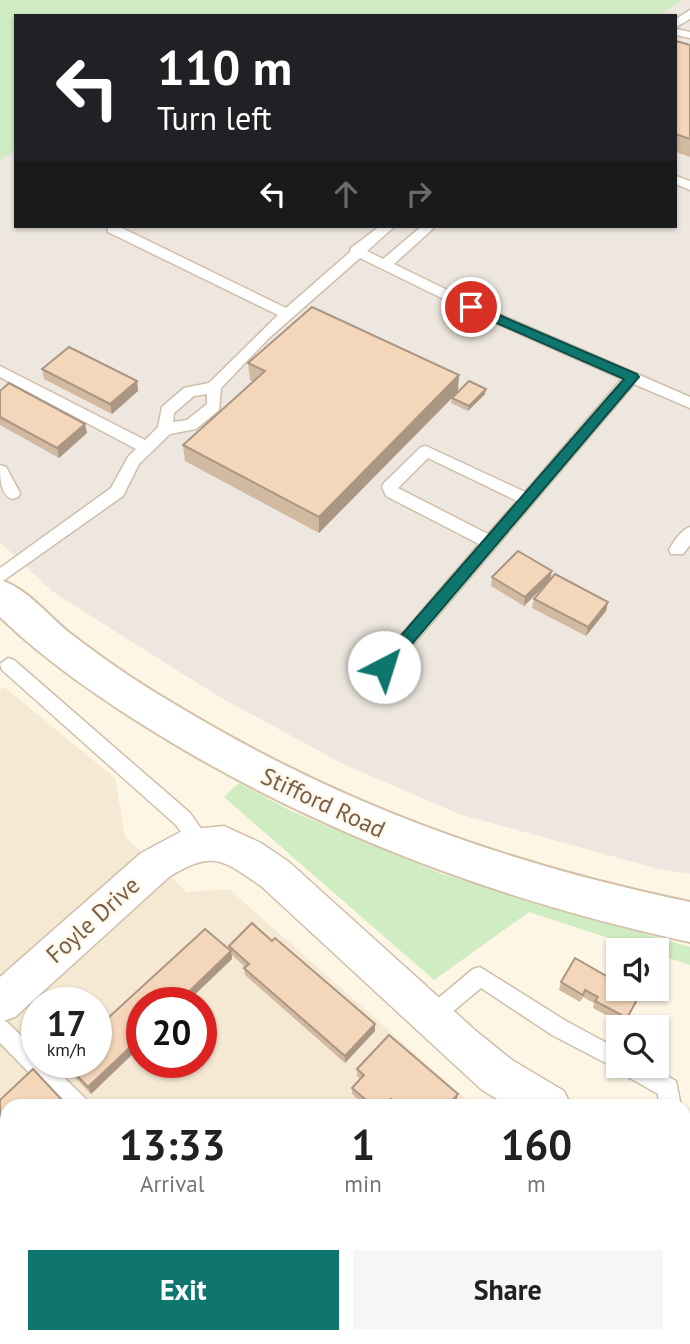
<!DOCTYPE html>
<style>
:root{--surface:#fff;--page:#f6f6f6;--text:#202124;--muted:#757577;--accent:#0f766e}
body{margin:0;font-family:"PT Sans",sans-serif;background:var(--page);color:var(--text);height:100vh;display:flex;flex-direction:column;font-size:26px;white-space:nowrap}
*{box-sizing:border-box;margin:0}
p{font-size:23px;color:var(--muted)}
.icon{flex:none;width:38px;height:38px;fill:none;stroke:currentColor;stroke-width:2;stroke-linecap:round;stroke-linejoin:round}
.map{position:relative;flex:1;overflow:hidden}
.side{position:absolute;left:0px;top:1099px;width:691px;height:245px;display:flex;flex-direction:column;background:var(--surface);border-radius:21px 21px 0 0;box-shadow:0 2px 5px #0004}
.side>*{flex:none}
.guide{position:absolute;left:14px;top:14px;width:663px;height:214px;border-radius:0px;box-shadow:0 2px 5px #0004;background:#202124;color:#fff;overflow:hidden}
.buttons{position:absolute;left:606px;top:938px;display:grid;gap:14px}
.buttons a{display:grid;place-items:center;width:63px;height:63px;border-radius:0px;background:var(--surface);box-shadow:0 2px 5px #0004;font-size:35px}
.speed{position:absolute;left:21px;top:987px;display:flex;gap:14px;font-size:35px;font-weight:700;text-align:center}
.speed>*{display:grid;place-content:center;width:91px;height:91px;border-radius:50%;background:var(--surface);box-shadow:0 2px 5px #0004;line-height:1}
.speed small{font-size:18px;font-weight:400}
.speed .limit{border:10px solid #d22;background:#fff;color:#111}
.pin{position:absolute;display:grid;place-items:center;width:60px;height:60px;color:#fff;margin:-30px;border:4px solid #fff;border-radius:50%;box-shadow:0 2px 7px #0007}
.me{position:absolute;width:77px;margin:-38px;rotate:40deg;stroke-linejoin:round;filter:drop-shadow(0 0 5px #0008)}
.turn{display:flex;align-items:center;gap:24px;height:147px;padding:0 28px;font-size:32px}
.turn .icon{width:91px;height:91px;stroke-width:2.5}
.turn b{display:block;font-size:49px;line-height:60px}
.lanes{display:flex;align-items:center;height:66px;padding:0 28px;background:#0003;justify-content:center;gap:35px;direction:ltr}
.lanes .off{opacity:.35}
.eta{display:flex;justify-content:space-evenly;align-items:center;height:119px;text-align:center}
.eta b{font-size:42px;font-weight:700;line-height:49px}
.primary-button{display:flex;gap:14px;margin-top:auto;padding:14px 28px}
.primary-button a{flex:1;height:80px;border-radius:0px;background:var(--accent);color:#fff;font-size:28px;font-weight:700;line-height:80px;text-align:center}
.primary-button a+a{background:var(--page);color:var(--text)}
.map>svg:first-child{display:block}
.residential{fill:#f5e9d3;fill-rule:evenodd}
.industrial{fill:#ede7df}
.green{fill:#cfecc2}
.lines{fill:none;stroke-linecap:round;stroke-linejoin:round}
.lane-casing{stroke:#d0beaa;stroke-width:3}
.street-casing{stroke:#d0beaa;stroke-width:3}
.secondary-casing{stroke:#d5c1aa;stroke-width:4}
.lane{fill:#fff;fill-rule:evenodd}
.street{fill:#fff;fill-rule:evenodd}
.secondary{fill:#fff;fill-rule:evenodd}
.wall{fill:#d2b9a1}
.shaded-wall{fill:#ab9683}
.building{fill:#f4d7bb;stroke:#ab9683;stroke-width:2}
.route{fill:#0f766e;stroke:#0a4d48;stroke-width:2}
.labels{text-anchor:middle;stroke-width:5;stroke-linejoin:round;paint-order:stroke}
.street-label{font-size:24px;fill:#785e48;stroke:#fff9ec}
</style>
<div class="map">
<svg width="690" height="1344" viewBox="0 0 690 1344">
<rect width="100%" height="100%" fill="#fdf6e5"/>
<path class="residential" d="M4 687 115 778 125 837 187 892 229 889 474 1106H7V1337H534L538 1344H0V689ZM37 1003H96V1062H37ZM142 1003H201V1062H142Z"/>
<path class="industrial" d="M683 0H690V874L655 868 459 814 341 763 218 696 53 592 0 542V160L16 150V226H676V16H657Z"/>
<path class="green" d="M0 0H683L657 16H16V150L0 160Z
M239 783 291 811 442 874 690 947V965L656 954V950H645L529 912 434 980 224 797Z
M684 1198 690 1199V1302H684Z"/>
<g class="lines">
<defs>
<path id="lane" d="M690 10V19L676 27V19Z
M676 29 690 32V38L676 35Z
M676 176 690 181V190L676 184Z
M108 226H118L286 308 350 252 351 248 380 226H395L367 251 383 259 422 226H436L394 264 476 304 690 397V408L634 384 390 672H378L375 667 378 662 479 544 386 496 382 487 384 483 421 447 426 446 525 492 622 379 466 310 360 258 269 338 221 388 219 410 196 429 170 434 139 464 123 496 0 583V568L111 488 128 457 136 449 0 377V366L145 440 158 427 162 407 184 388 209 383 278 315 108 232ZM207 394V404L187 420 173 422 174 413 194 396ZM428 458 517 501 488 534 398 488Z
M0 465 6 467 20 493 18 497 12 499C0 494 0 478 0 465Z
M690 527V545L683 554H671L669 550C674 541 681 530 690 527Z
M8 658 14 660 190 813 212 844 209 850C193 856 185 836 176 825L2 670 0 664Z
M480 967 566 1021 618 1049V1066H648L676 1081 681 1106H659L658 1094 621 1073 619 1070 552 1035 481 988 438 1024 431 1027 424 1024 421 1017 424 1010 473 969Z
M0 1019 7 1022 37 1051V1062H48L85 1098 88 1106H62L0 1043Z
M7 1332V1337H31L28 1344H0Z"/>
<path id="street" d="M224 826 261 843 289 862 476 1031 512 1060 564 1091 571 1106H509L482 1090 261 886C222 859 212 850 169 877L15 1017 0 1022V977L141 853 184 830Z
M684 1127H690V1171H684Z
M684 1311H690V1344H664L661 1337H684Z
M572 1337H646L643 1344H569Z"/>
<path id="secondary" d="M0 580C27 588 49 617 71 634 106 661 143 686 181 708 342 805 507 864 690 902V942C506 902 333 839 171 742 111 706 51 666 0 617Z"/>
</defs>
<use href="#lane" class="lane-casing"/>
<use href="#street" class="street-casing"/>
<use href="#secondary" class="secondary-casing"/>
<use href="#lane" class="lane"/>
<use href="#street" class="street"/>
<use href="#secondary" class="secondary"/>
</g>
<path class="wall" d="M676 41 690 45V157L676 152Z
M248 363 459 375 319 533 185 461 183 445 254 382 250 380Z
M42 369 137 381 138 391 112 414 44 379Z
M0 391 85 424 87 433 59 458 0 425Z
M485 394 468 411 451 403 452 398Z
M552 571 550 579 608 602 606 611 586 636 532 608 534 599 545 585 524 606 491 586 492 577Z
M252 923 272 941 275 938 375 1024V1031L345 1063 245 975 244 968 245 967 232 955V959L186 1003H142V1045L91 1094 65 1067 63 1062H96V1029L205 929 229 950V946Z
M610 978 643 989 624 1025 593 1008 594 1003 583 997 580 1002 559 990 561 982Z
M357 1069 458 1094 456 1101 452 1106H365L352 1094V1088L360 1079 357 1076Z"/>
<path class="shaded-wall" d="M459 375 458 392 319 533V517Z
M137 381 138 391 112 414 110 404Z
M486 389 485 394 468 411 469 406Z
M85 424 87 433 59 458 57 448Z
M552 571 550 580 524 606 525 597Z
M608 602 606 611 586 636 588 627Z
M231 951 232 959 186 1003H177Z
M375 1024V1031L345 1063V1056Z
M142 1036V1045L91 1094 88 1087Z
M458 1094 456 1101 452 1106H447Z
M62 1100 65 1106H55Z
M7 1151V1161L0 1167V1158Z
M98 1337H102L95 1344H91Z"/>
<path class="building" d="M676 41 690 45V139L676 134Z
M312 307 459 375 319 517 183 445 265 371 248 363Z
M69 347 137 381 110 404 42 369Z
M469 381 486 389 469 406 452 398Z
M9 383 85 424 57 448 0 417V391Z
M518 551 552 571 525 597 492 577Z
M555 574 608 602 588 627 534 599Z
M252 923 272 941 275 938 375 1024 345 1056 244 968 249 964 229 946Z
M205 929 231 951 177 1003H142V1036L88 1087 64 1062H96V1029Z
M575 958 610 978 615 968 618 969V989H643L627 1018 595 1001 598 997 585 990 583 995 561 982Z
M389 1035 458 1094 447 1106H399L391 1099 385 1106H373L352 1088 364 1075 357 1069Z
M33 1069 62 1100 55 1106H7V1151L0 1158V1100Z
M52 1337H98L91 1344H45Z
M391 1337H461L455 1344H385Z"/>
<path class="route" d="M471 303 637 374 639 377 389 671 384 673 376 667 378 662 624 379 467 310 465 307Z"/>
<g class="labels">
<g class="street-label">
<text transform="translate(323 803) rotate(25)" y="8">Stifford Road</text>
<text transform="translate(93 920) rotate(-42)" y="8">Foyle Drive</text>
</g>
</g>
</svg>
<div class="buttons">
<a><svg class="icon" aria-label="sound" viewBox="0 0 24 24"><path d="M4 9h4l5-4v14l-5-4H4zM17 9q2 3 0 6"/></svg></a>
<a><svg class="icon" aria-label="search" viewBox="0 0 24 24"><circle cx="10" cy="10" r="6"/><path d="M15 15l6 6"/></svg></a>
</div>
<div class="speed"><div>17<small>km/h</small></div><div class="limit">20</div></div>
<div class="pin" style="left:471px;top:307px;background:#d93025"><svg class="icon" aria-label="arrive" viewBox="0 0 24 24"><path d="M6 21V4h12l-3 4 3 4H6"/></svg></div>
<svg class="me" style="left:384px;top:667px" viewBox="-20 -20 40 40"><circle r="19" fill="#fff"/><path d="M0-13L10 11 0 6-10 11z" fill="#0f766e"/></svg>
<div class="guide">
<div class="turn"><svg class="icon" aria-label="left" viewBox="0 0 24 24"><path d="M17 20v-9H6M10 6l-5 5 5 5"/></svg><div><b>110 m</b>Turn left</div></div>
<div class="lanes"><svg class="icon" aria-label="left" viewBox="0 0 24 24"><path d="M17 20v-9H6M10 6l-5 5 5 5"/></svg><svg class="icon off" aria-label="ahead" viewBox="0 0 24 24"><path d="M12 20V5M6 11l6-6 6 6"/></svg><svg class="icon off" aria-label="right" viewBox="0 0 24 24"><path d="M7 20v-9h11M14 6l5 5-5 5"/></svg></div>
</div>
<section class="side">
<div class="eta">
<div><b>13:33</b><p>Arrival</p></div>
<div><b>1</b><p>min</p></div>
<div><b>160</b><p>m</p></div>
</div>
<div class="primary-button"><a>Exit</a><a>Share</a></div>
</section>
</div>
